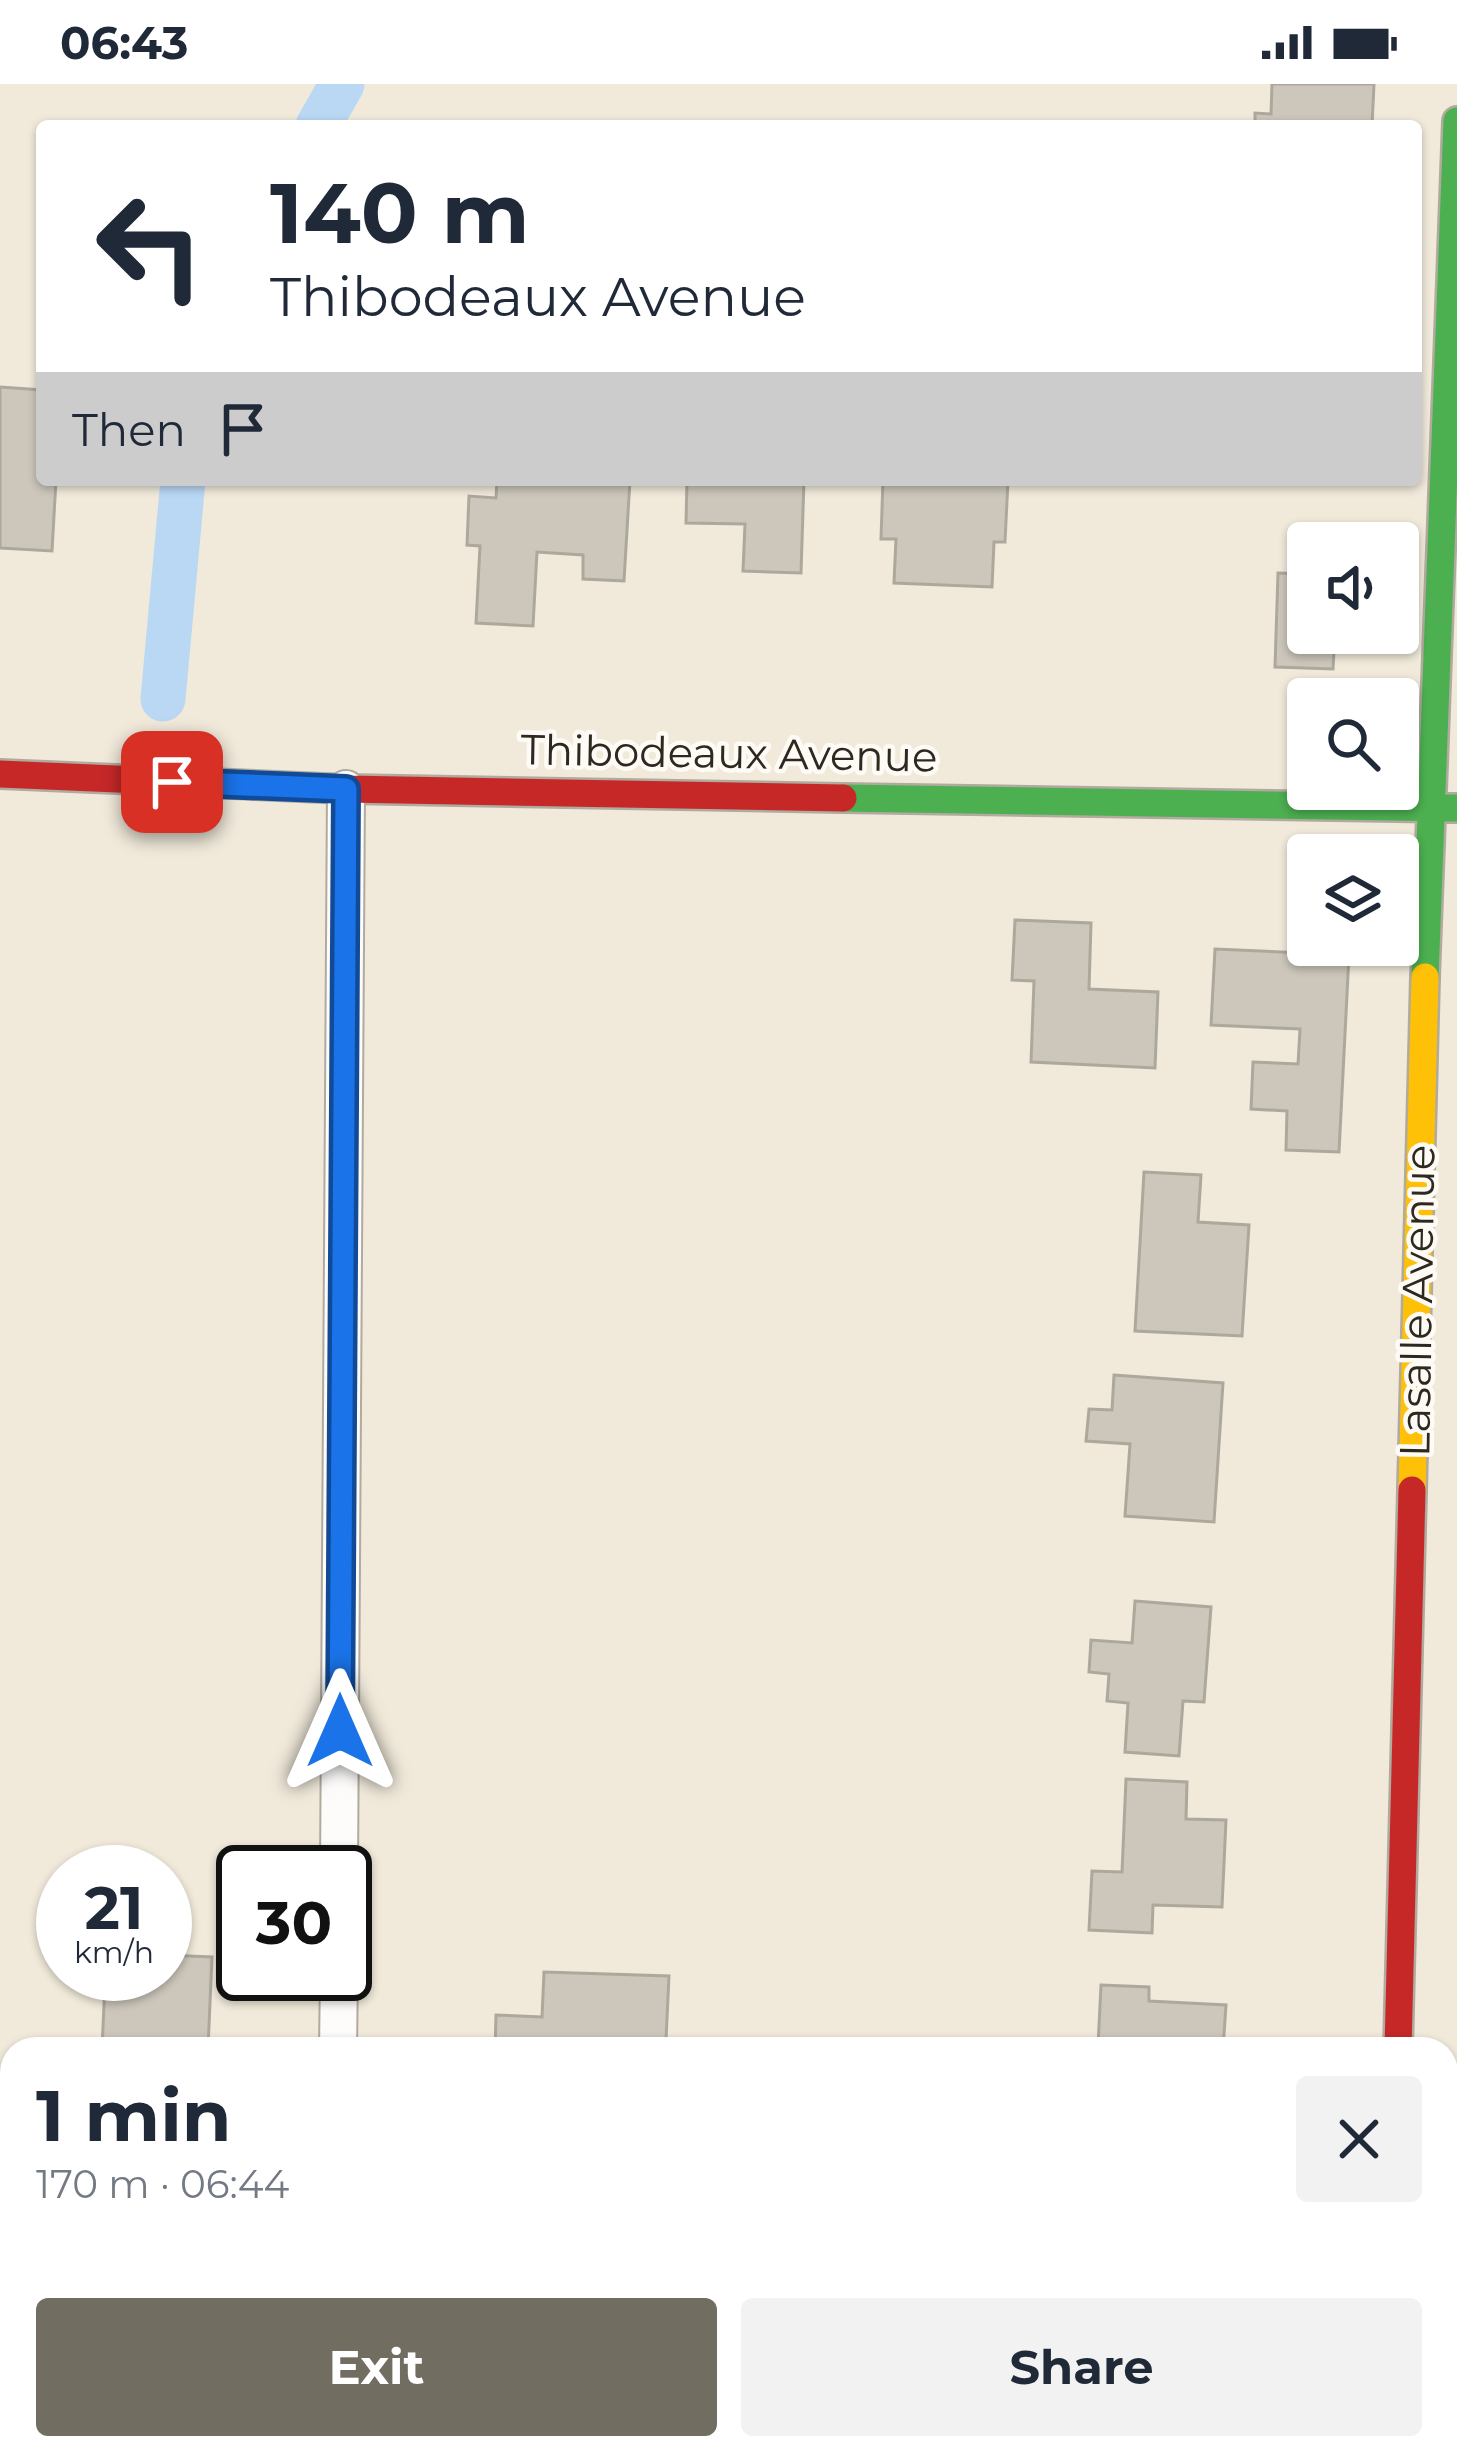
<!DOCTYPE html>
<meta charset="utf-8">
<style>
:root{--surface:#fff;--page:#f2f2f3;--text:#1f2937;--muted:#747a83;--accent:#726d61}
body{margin:0;font-family:Montserrat,sans-serif;background:var(--page);color:var(--text);height:100vh;display:flex;flex-direction:column;font-size:45px;white-space:nowrap}
*{box-sizing:border-box;margin:0}
p{font-size:39px;color:var(--muted)}
.icon{flex:none;width:66px;height:66px;fill:none;stroke:currentColor;stroke-width:2;stroke-linecap:round;stroke-linejoin:round}
.map{position:relative;flex:1;overflow:hidden}
.panel{position:absolute;left:0px;top:1953px;width:1458px;height:423px;display:flex;flex-direction:column;background:var(--surface);border-radius:36px 36px 0 0;box-shadow:0 3px 9px #0004}
.panel>*{flex:none}
.top-card{position:absolute;left:36px;top:36px;width:1386px;height:366px;border-radius:12px;box-shadow:0 3px 9px #0004;background:#fff;color:var(--text);overflow:hidden}
.tools{position:absolute;left:1287px;top:438px;display:grid;gap:24px}
.tools a{display:grid;place-items:center;width:132px;height:132px;border-radius:12px;background:var(--surface);box-shadow:0 3px 9px #0004;font-size:60px}
.speed{position:absolute;left:36px;top:1761px;display:flex;gap:24px;font-size:60px;font-weight:700;text-align:center}
.speed>*{display:grid;place-content:center;width:156px;height:156px;border-radius:50%;background:var(--surface);box-shadow:0 3px 9px #0004;line-height:1}
.speed small{font-size:30px;font-weight:400}
.speed .limit{border:6px solid #111;border-radius:18px;background:#fff;color:#111}
.pin{position:absolute;display:grid;place-items:center;width:102px;height:102px;color:#fff;margin:-51px;border-radius:24px;box-shadow:0 6px 18px #0006}
.me{position:absolute;width:132px;margin:-66px;rotate:0deg;stroke-linejoin:round;filter:drop-shadow(0 0 9px #0008)}
.turn{display:flex;align-items:center;gap:42px;height:252px;padding:0 36px;font-size:54px}
.turn .icon{width:156px;height:156px;stroke-width:2.5}
.turn b{display:block;font-size:84px;line-height:102px}
.then{display:flex;align-items:center;height:114px;padding:0 36px;background:#0003;gap:24px;font-size:45px}
.round{display:grid;place-items:center;flex:none;width:126px;height:126px;border-radius:12px;background:var(--page)}
.head{display:flex;align-items:center;justify-content:space-between;height:204px;padding:0 36px}
h1{font-size:72px;font-weight:700;line-height:90px}
.action{display:flex;gap:24px;margin-top:auto;padding:24px 36px}
.action a{flex:1;height:138px;border-radius:12px;background:var(--accent);color:#fff;font-size:48px;font-weight:700;line-height:138px;text-align:center}
.action a+a{background:var(--page);color:var(--text)}
.status{display:flex;justify-content:space-between;align-items:center;height:84px;padding:0 60px;background:var(--surface);direction:ltr}
.status svg{height:33px;fill:currentColor}
.map>svg:first-child{display:block}
.lines{fill:none;stroke-linecap:round;stroke-linejoin:round}
.canal{stroke:#bad8f4;stroke-width:45}
.building{fill:#ccc6bb;stroke:#ada89c;stroke-width:3}
.street-casing{stroke:#b0aa9f;stroke-width:40}
.fast-casing{stroke:#b0aa9f;stroke-width:32}
.slow-casing{stroke:#b0aa9f;stroke-width:32}
.jam-casing{stroke:#b0aa9f;stroke-width:32}
.street{stroke:#fdfcfa;stroke-width:36}
.fast{stroke:#4caf50;stroke-width:27}
.slow{stroke:#ffc107;stroke-width:27}
.jam{stroke:#c62828;stroke-width:27}
.route-casing{stroke:#114b97;stroke-width:30}
.route{stroke:#1a73e8;stroke-width:21}
.labels{text-anchor:middle;stroke-width:9;stroke-linejoin:round;paint-order:stroke}
.street-label{font-size:42px;fill:#2e291f;stroke:#fefbf6}
</style>
<div class="status"><b>06:43</b><svg viewBox="0 0 49 12"><path d="M0 12V9h3v3zM5 12V6h3v6zM10 12V3h3v9zM15 12V0h3v12zM26 1h20v11H26zM47 4h2v5h-2z"/></svg></div>
<div class="map">
<svg width="1457" height="2374" viewBox="0 0 1457 2374">
<rect width="100%" height="100%" fill="#f1eadb"/>
<g class="lines">
<path class="canal" d="M318 42 342 0
M163 615 183 396"/>
</g>
<path class="building" d="M1272 0H1374L1372 42H1255V29L1271 30Z
M0 303 42 306V396H56L52 467 0 464Z
M497 396H630L624 497 583 495V471L537 468 533 542 476 539 480 462 467 461 469 412 496 414Z
M687 396H804L801 489 743 487 745 440 686 439Z
M883 396H1008L1005 458H994L992 503 894 499 896 455H881Z
M1278 489 1308 490V549H1335L1333 585 1275 583Z
M1015 836 1091 839 1089 905 1158 908 1155 984 1031 978 1034 897 1012 896Z
M1215 865 1349 871 1339 1068 1286 1066 1287 1027 1251 1025 1253 978 1298 980 1300 945 1211 941Z
M1144 1088 1201 1091 1198 1138 1249 1141 1242 1252 1135 1247Z
M1114 1291 1223 1299 1214 1438 1125 1432 1130 1360 1086 1357 1089 1325 1112 1326Z
M1135 1517 1211 1523 1204 1618 1183 1617 1179 1672 1125 1668 1128 1619 1107 1617 1109 1590 1089 1588 1091 1556 1132 1559Z
M1126 1695 1187 1698 1186 1735 1226 1736 1222 1823 1153 1821 1152 1849 1089 1846 1092 1787 1122 1788Z
M261 1779 307 1780V1788H261Z
M165 1871 212 1873 208 1965H102L105 1898 130 1899V1890H165Z
M544 1888 669 1892 666 1956 637 1955V1965H495L496 1931 542 1933Z
M1101 1901 1149 1903V1917L1226 1921 1223 1965 1098 1962Z
M1109 2364H1275L1274 2374H1109Z"/>
<g class="lines">
<defs>
<path id="street" d="M339 1788 346 705
M338 1965 339 1890
M335 2374V2364
M1388 2374V2364"/>
<path id="fast" d="M843 714 1457 724
M1425 893 1457 37"/>
<path id="slow" d="M1412 1406 1425 893"/>
<path id="jam" d="M0 690 346 705 843 714
M1398 1965 1412 1406"/>
</defs>
<use href="#street" class="street-casing"/>
<use href="#fast" class="fast-casing"/>
<use href="#slow" class="slow-casing"/>
<use href="#jam" class="jam-casing"/>
<use href="#street" class="street"/>
<use href="#fast" class="fast"/>
<use href="#slow" class="slow"/>
<use href="#jam" class="jam"/>
</g>
<g class="lines">
<defs>
<path id="route" d="M172 698 346 705 340 1647"/>
</defs>
<use href="#route" class="route-casing"/>
<use href="#route" class="route"/>
</g>
<g class="labels">
<g class="street-label">
<text transform="translate(729 669) rotate(1)" y="15">Thibodeaux Avenue</text>
<text transform="translate(1417 1217) rotate(-89)" y="15">Lasalle Avenue</text>
</g>
</g>
</svg>
<div class="tools">
<a><svg class="icon" aria-label="sound" viewBox="0 0 24 24"><path d="M4 9h4l5-4v14l-5-4H4zM17 9q2 3 0 6"/></svg></a>
<a><svg class="icon" aria-label="search" viewBox="0 0 24 24"><circle cx="10" cy="10" r="6"/><path d="M15 15l6 6"/></svg></a>
<a><svg class="icon" aria-label="layers" viewBox="0 0 24 24"><path d="M12 4l9 5-9 5-9-5zM3 14l9 5 9-5"/></svg></a>
</div>
<div class="speed"><div>21<small>km/h</small></div><div class="limit">30</div></div>
<div class="pin" style="left:172px;top:698px;background:#d93025"><svg class="icon" aria-label="arrive" viewBox="0 0 24 24"><path d="M6 21V4h12l-3 4 3 4H6"/></svg></div>
<svg class="me" style="left:340px;top:1647px" viewBox="-20 -20 40 40"><path d="M0-17L14 15 0 8-14 15z" fill="#1a73e8" stroke="#fff" stroke-width="4"/></svg>
<div class="top-card">
<div class="turn"><svg class="icon" aria-label="left" viewBox="0 0 24 24"><path d="M17 20v-9H6M10 6l-5 5 5 5"/></svg><div><b>140 m</b>Thibodeaux Avenue</div></div>
<div class="then">Then<svg class="icon" aria-label="arrive" viewBox="0 0 24 24"><path d="M6 21V4h12l-3 4 3 4H6"/></svg></div>
</div>
<section class="panel">
<div class="head"><div><h1>1 min</h1><p>170 m · 06:44</p></div><a class="round"><svg class="icon" aria-label="close" viewBox="0 0 24 24"><path d="M6 6l12 12M18 6L6 18"/></svg></a></div>
<div class="action"><a>Exit</a><a>Share</a></div>
</section>
</div>
